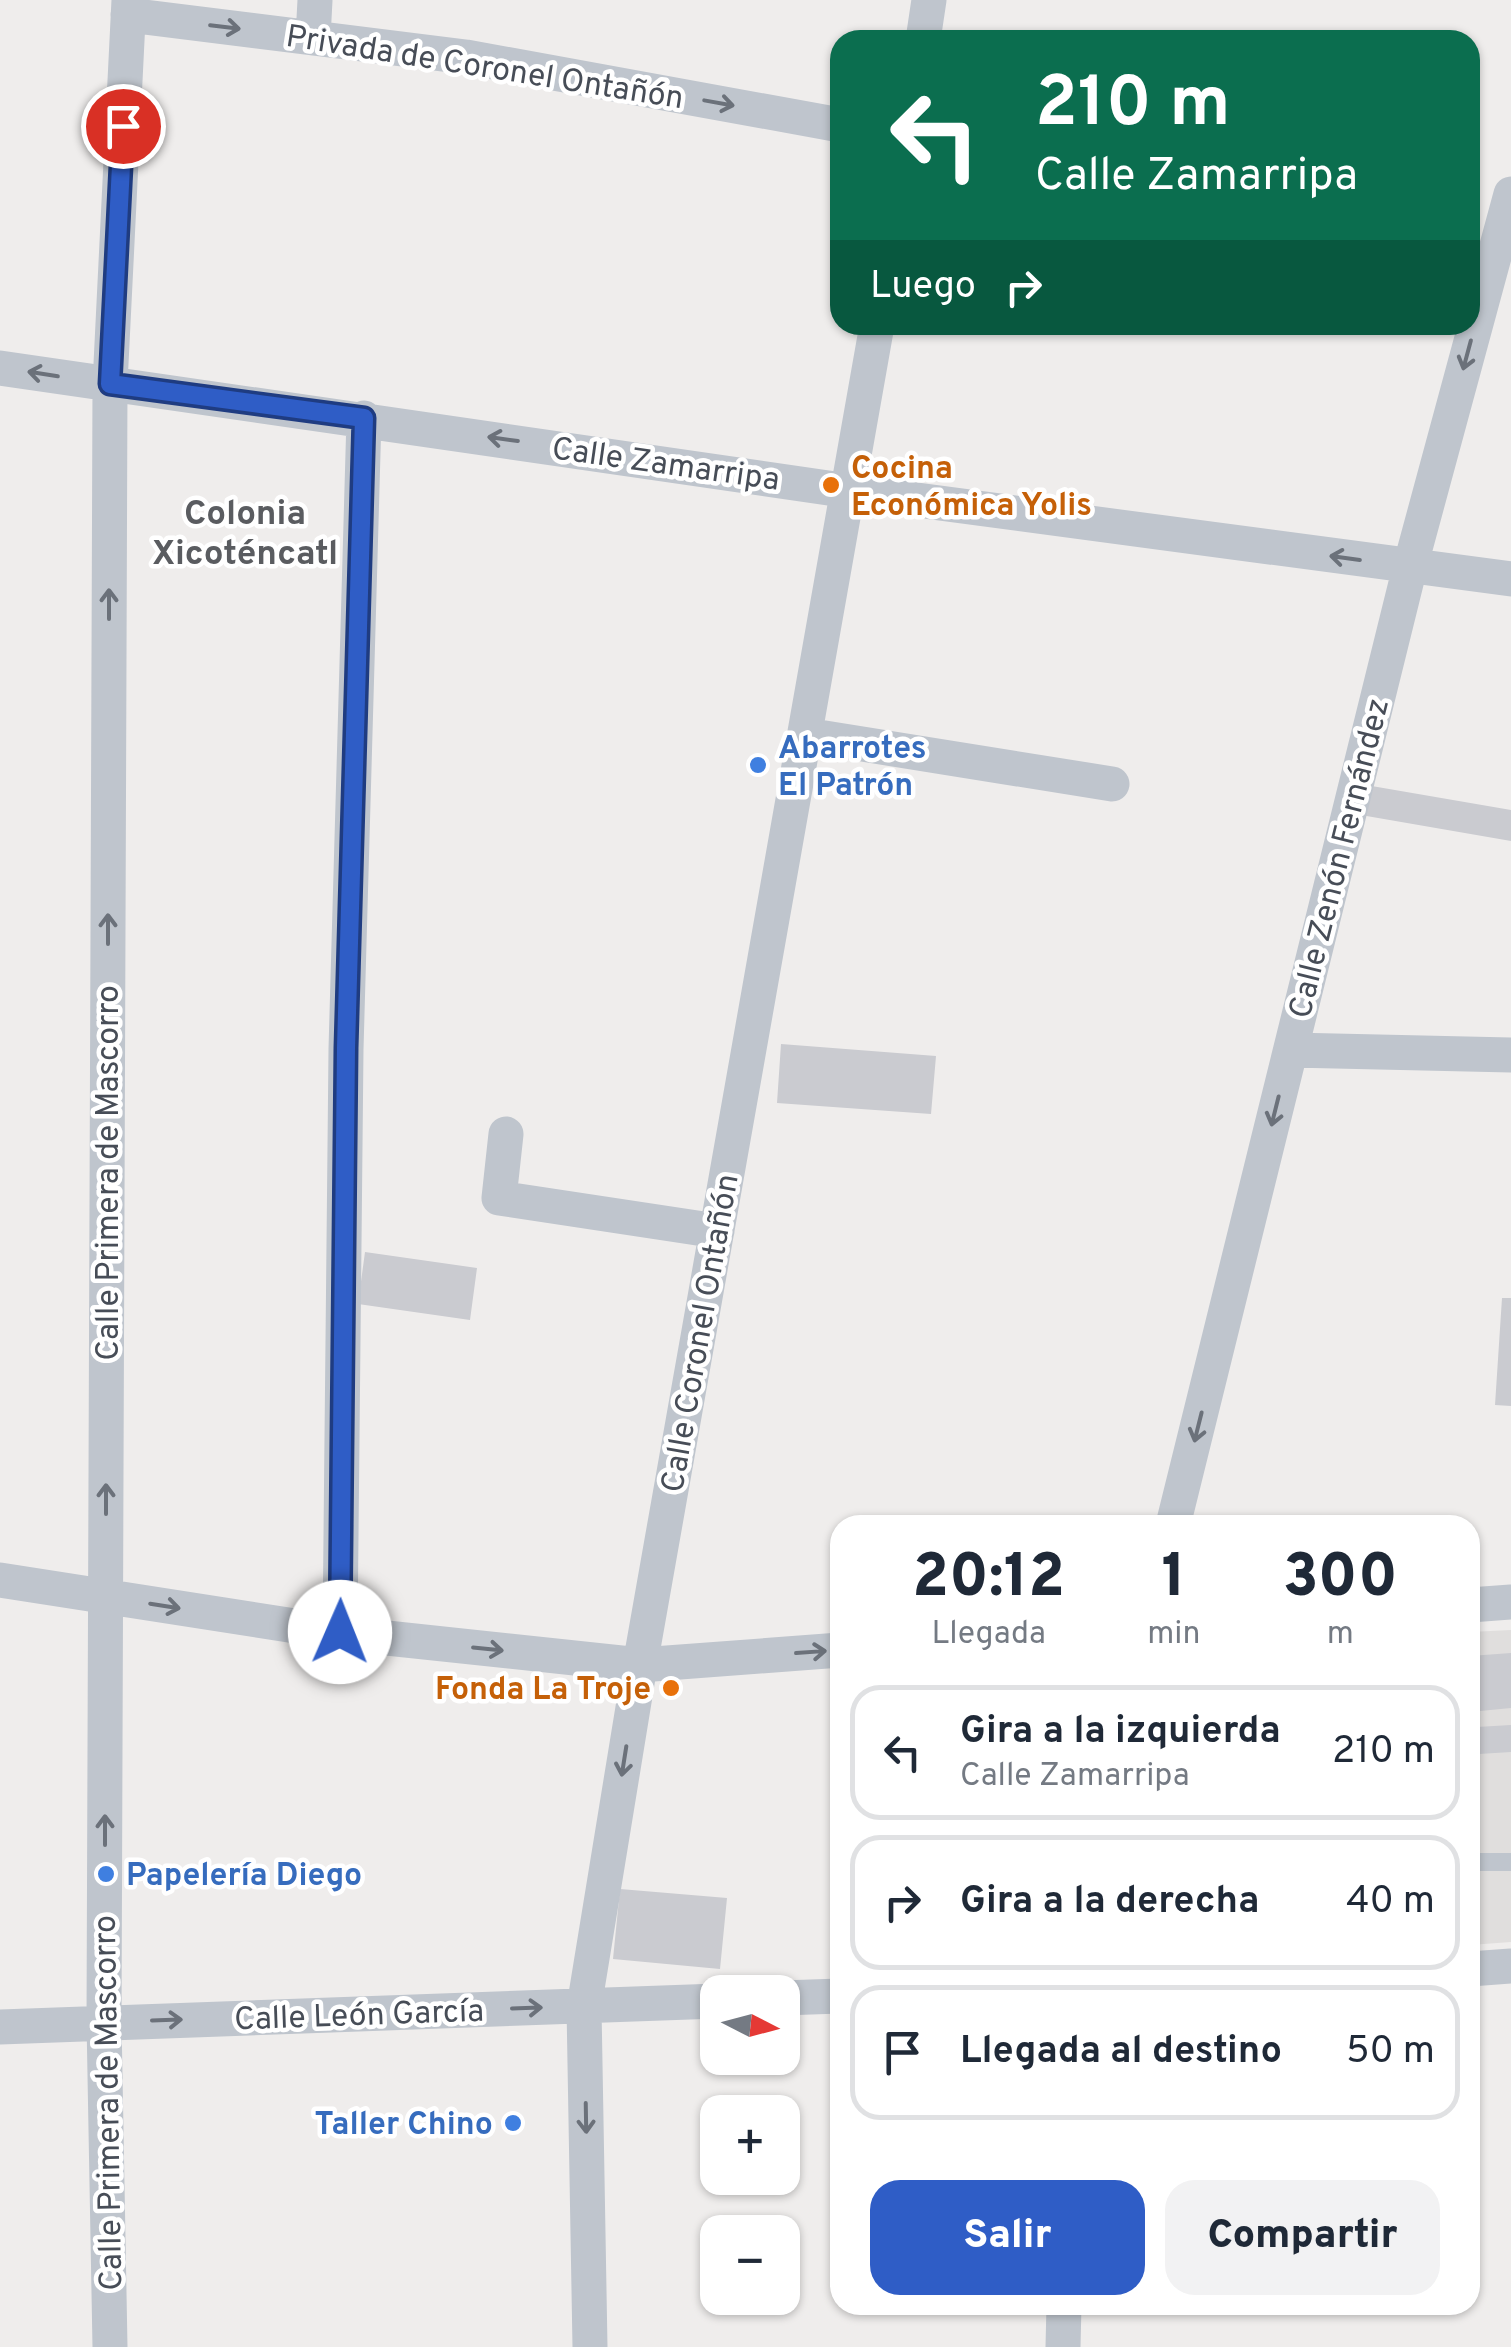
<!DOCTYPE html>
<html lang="es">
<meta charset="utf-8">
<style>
:root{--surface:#fff;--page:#f2f2f3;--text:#1f2937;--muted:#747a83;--line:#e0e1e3;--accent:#2f5dc6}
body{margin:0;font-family:Overpass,sans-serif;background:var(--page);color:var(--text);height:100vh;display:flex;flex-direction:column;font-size:38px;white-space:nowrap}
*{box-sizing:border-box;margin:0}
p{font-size:32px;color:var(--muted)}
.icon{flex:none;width:55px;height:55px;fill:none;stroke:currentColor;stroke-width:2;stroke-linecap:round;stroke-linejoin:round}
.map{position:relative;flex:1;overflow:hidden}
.details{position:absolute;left:830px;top:1515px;width:650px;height:800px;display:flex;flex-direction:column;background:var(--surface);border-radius:30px;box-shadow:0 2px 8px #0004}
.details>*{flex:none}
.banner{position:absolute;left:830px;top:30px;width:650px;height:305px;border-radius:30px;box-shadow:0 2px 8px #0004;background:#0b6e4f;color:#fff;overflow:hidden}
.needle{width:65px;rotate:96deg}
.tools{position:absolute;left:700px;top:1975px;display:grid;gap:20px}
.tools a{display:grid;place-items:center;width:100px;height:100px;border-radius:20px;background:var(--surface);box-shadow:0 2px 8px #0004;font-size:50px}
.pin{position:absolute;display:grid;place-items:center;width:85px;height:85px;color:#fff;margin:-42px;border:5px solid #fff;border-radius:50%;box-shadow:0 2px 10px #0007}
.me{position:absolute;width:110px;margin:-55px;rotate:1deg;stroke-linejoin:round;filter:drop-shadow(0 0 8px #0008)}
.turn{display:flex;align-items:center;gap:35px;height:210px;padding:0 40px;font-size:45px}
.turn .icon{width:130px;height:130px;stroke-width:2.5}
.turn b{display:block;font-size:70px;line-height:85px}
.then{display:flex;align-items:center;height:95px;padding:0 40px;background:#0003;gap:20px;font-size:38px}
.eta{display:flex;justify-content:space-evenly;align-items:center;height:170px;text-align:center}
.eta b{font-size:60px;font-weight:800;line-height:70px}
.button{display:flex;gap:20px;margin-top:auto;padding:20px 40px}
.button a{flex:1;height:115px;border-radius:30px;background:var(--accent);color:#fff;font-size:40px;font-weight:800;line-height:115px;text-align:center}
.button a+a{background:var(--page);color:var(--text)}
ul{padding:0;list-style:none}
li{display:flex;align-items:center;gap:30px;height:135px;margin:0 20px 15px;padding:0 20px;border:5px solid var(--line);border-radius:30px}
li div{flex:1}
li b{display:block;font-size:38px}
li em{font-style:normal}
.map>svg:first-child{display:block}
.education{fill:#e0dedd}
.building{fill:#cacbd0}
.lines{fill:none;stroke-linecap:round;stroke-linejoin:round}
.lane{stroke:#bfc5cd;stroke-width:18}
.street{stroke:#bfc5cd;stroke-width:35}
.oneway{stroke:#6b717a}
.route-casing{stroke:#1f3c81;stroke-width:25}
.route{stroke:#2f5dc6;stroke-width:18}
.food-dot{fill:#e8710a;stroke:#fff;stroke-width:4}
.shop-dot{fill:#3f7fe0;stroke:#fff;stroke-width:4}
.labels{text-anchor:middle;stroke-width:9;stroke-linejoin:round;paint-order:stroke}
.street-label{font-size:32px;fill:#474d57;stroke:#fff}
.food-label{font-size:32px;font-weight:bold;fill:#c56008;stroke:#fff;text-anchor:start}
.shop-label{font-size:32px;font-weight:bold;fill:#366cbe;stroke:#fff;text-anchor:start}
.neighbourhood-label{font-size:35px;font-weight:bold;fill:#5a5c60;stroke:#fff}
</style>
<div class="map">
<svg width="1511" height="2347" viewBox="0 0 1511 2347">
<rect width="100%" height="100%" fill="#efedec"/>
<path class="education" d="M1511 1630V1942L1470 1945V1632Z"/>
<path class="building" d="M1360 784 1511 810V841L1355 814Z
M781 1044 936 1056 931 1114 777 1103Z
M365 1252 477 1268 470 1320 358 1304Z
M1502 1298H1511V1406L1495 1405Z
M1511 1653V1708L1470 1712V1656Z
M1511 1725V1752L1479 1754 1477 1727Z
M620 1889 727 1898 720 1969 613 1959Z"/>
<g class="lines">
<path class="lane" d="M1470 1862H1511"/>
<path class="street" d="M128 15 466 57 840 125
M313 38 315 0
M923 40 929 0
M0 368 849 491 1511 579
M806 735 1112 784
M1291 1050 1511 1055
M506 1134 499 1198 717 1231
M1173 1525 1410 567 1511 194
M0 1580 340 1633 640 1665 840 1650
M1470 1605 1511 1602
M340 1633 346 1049 364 418
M1470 1969 1511 1966
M782 1998 840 1996
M0 2027 718 2001
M110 2347 104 2021 110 384 129 0
M590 2347 584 2007 640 1665 877 325
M1063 2347 1064 2305"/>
</g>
<defs><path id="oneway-shaft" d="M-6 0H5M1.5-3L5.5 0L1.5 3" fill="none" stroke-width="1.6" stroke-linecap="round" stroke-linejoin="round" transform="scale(2.5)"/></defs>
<g class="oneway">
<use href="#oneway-shaft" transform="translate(225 27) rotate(7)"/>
<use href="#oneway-shaft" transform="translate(719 103) rotate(10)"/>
<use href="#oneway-shaft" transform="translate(1467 355) rotate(105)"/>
<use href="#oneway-shaft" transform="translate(43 374) rotate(-171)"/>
<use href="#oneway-shaft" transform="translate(503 439) rotate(-172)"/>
<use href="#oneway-shaft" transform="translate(1345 558) rotate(-172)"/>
<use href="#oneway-shaft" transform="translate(109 604) rotate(-90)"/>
<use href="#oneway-shaft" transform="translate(108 929) rotate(-90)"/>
<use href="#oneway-shaft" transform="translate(1275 1111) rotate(104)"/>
<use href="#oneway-shaft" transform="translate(1198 1427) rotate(104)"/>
<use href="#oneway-shaft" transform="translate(106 1499) rotate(-90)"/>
<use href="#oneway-shaft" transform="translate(165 1606) rotate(9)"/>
<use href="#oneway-shaft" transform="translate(488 1649) rotate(6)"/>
<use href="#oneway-shaft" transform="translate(811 1652) rotate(-4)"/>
<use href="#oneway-shaft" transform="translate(624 1761) rotate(99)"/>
<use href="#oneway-shaft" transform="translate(105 1830) rotate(-90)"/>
<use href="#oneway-shaft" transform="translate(527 2008) rotate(-2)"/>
<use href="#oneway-shaft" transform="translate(167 2020) rotate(-2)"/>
<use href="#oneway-shaft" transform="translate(586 2118) rotate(89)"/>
</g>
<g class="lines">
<defs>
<path id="route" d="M123 126 110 384 364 418 346 1048 340 1632"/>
</defs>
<use href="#route" class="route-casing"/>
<use href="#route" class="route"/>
</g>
<g class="food-dot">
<circle cx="831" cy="485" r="10"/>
<circle cx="671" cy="1688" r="10"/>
</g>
<g class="shop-dot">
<circle cx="758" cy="765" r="10"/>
<circle cx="106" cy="1874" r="10"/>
<circle cx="513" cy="2123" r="10"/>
</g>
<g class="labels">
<g class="street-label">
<text transform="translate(485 66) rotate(9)" y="11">Privada de Coronel Ontañón</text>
<text transform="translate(666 463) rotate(8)" y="11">Calle Zamarripa</text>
<text transform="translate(1338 858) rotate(-76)" y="11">Calle Zenón Fernández</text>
<text transform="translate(107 1173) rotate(-90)" y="11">Calle Primera de Mascorro</text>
<text transform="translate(699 1333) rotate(-80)" y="11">Calle Coronel Ontañón</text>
<text transform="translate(359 2014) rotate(-2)" y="11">Calle León García</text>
<text transform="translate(107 2103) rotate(-91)" y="11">Calle Primera de Mascorro</text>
</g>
<g class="food-label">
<text x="851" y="478">Cocina<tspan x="851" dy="37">Económica Yolis</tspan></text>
<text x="651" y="1699" text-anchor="end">Fonda La Troje</text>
</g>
<g class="shop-label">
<text x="778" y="758">Abarrotes<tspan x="778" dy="37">El Patrón</tspan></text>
<text x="126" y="1885">Papelería Diego</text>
<text x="493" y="2134" text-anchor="end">Taller Chino</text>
</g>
<g class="neighbourhood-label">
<text x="245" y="524">Colonia<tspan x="245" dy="40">Xicoténcatl</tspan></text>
</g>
</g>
</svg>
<div class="tools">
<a><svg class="needle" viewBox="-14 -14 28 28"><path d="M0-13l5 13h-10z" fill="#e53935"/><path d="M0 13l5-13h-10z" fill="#747a83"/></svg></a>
<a>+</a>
<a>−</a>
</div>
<div class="pin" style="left:123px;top:126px;background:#d93025"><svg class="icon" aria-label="arrive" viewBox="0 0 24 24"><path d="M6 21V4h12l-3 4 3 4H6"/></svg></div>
<svg class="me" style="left:340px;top:1632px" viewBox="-20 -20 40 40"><circle r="19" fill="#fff"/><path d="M0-13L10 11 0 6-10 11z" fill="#2f5dc6"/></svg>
<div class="banner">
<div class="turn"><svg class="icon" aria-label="left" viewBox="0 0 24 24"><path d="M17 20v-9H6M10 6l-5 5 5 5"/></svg><div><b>210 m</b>Calle Zamarripa</div></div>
<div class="then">Luego<svg class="icon" aria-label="right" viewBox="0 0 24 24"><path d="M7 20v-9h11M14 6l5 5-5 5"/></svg></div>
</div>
<section class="details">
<div class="eta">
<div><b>20:12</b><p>Llegada</p></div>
<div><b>1</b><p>min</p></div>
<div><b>300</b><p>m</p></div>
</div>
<ul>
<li><svg class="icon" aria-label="left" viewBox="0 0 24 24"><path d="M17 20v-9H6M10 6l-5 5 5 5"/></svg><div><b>Gira a la izquierda</b><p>Calle Zamarripa</p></div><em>210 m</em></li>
<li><svg class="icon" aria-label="right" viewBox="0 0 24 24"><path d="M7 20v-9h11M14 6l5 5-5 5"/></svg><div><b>Gira a la derecha</b></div><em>40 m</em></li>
<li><svg class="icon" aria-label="arrive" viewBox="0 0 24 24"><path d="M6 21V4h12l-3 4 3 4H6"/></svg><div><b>Llegada al destino</b></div><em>50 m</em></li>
</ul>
<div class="button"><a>Salir</a><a>Compartir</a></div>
</section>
</div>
